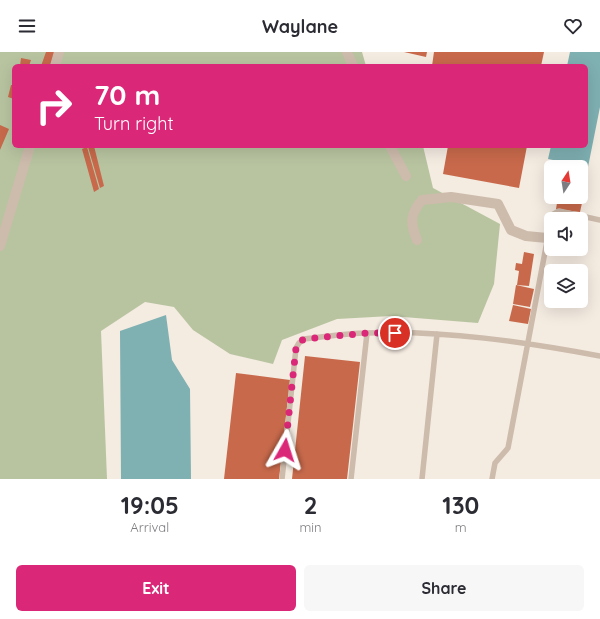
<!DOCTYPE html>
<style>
:root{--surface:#fff;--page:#f7f7f7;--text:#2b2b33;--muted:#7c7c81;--accent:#db2777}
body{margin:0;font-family:Quicksand,sans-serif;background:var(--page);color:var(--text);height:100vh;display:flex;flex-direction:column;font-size:15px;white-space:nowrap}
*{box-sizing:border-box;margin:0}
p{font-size:13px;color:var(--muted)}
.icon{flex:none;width:22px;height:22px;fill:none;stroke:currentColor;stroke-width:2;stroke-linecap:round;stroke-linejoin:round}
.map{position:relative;height:427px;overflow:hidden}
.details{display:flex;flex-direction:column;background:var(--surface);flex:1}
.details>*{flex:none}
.banner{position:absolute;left:12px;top:12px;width:576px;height:84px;border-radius:6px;box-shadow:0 4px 16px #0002;background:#db2777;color:#fff;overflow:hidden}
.needle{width:26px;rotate:12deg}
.fabs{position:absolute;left:544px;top:108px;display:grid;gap:8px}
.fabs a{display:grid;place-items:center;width:44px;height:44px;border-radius:6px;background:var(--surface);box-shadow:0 4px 16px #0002;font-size:20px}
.pin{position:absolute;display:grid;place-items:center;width:34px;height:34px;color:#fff;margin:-17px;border:2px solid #fff;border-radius:50%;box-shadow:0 1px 4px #0007}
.me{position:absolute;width:44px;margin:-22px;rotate:6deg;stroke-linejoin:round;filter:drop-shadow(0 0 3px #0008)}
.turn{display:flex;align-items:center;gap:14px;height:84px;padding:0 16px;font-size:18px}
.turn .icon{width:52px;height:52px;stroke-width:2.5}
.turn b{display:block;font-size:28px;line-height:34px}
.eta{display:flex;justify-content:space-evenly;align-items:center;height:68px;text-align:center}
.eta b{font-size:24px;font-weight:800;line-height:28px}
.button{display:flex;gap:8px;margin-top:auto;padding:8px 16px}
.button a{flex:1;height:46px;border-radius:6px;background:var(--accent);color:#fff;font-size:16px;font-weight:800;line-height:46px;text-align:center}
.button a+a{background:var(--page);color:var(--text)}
header{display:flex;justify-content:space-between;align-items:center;height:52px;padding:0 16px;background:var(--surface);font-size:18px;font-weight:800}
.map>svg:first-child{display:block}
.green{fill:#b8c4a0}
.water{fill:#7fb0b2}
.building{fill:#c8694b}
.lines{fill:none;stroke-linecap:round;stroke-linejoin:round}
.service{stroke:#cdbbac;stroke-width:5.5}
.minor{stroke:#cdbbac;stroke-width:10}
.route{stroke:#db2777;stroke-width:7;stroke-dasharray:0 12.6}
</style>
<header><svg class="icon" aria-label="menu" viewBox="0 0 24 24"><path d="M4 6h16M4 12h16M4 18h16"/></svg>Waylane<svg class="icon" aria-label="heart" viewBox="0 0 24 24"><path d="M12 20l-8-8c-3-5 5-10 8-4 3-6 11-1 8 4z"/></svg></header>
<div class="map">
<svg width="600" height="427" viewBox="0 0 600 427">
<rect width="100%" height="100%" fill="#f4ebe1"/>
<path class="green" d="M0 0H362L366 14H14V94H423L433 136 500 172 494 232 478 271 391 264 337 267 282 288 273 312 230 302 193 278 174 255 145 250 101 279 107 427H0Z"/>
<path class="water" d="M570 0H600V55L588 115 548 107 551 94H586V14H567Z
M166 263 172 308 190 337 191 427H121L120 279Z"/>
<path class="building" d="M46 0H55L50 14H41Z
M404 0H427L426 5Z
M434 0H544L541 14H432Z
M21 6 31 8 29 14H20Z
M11 33H14V47L8 45Z
M0 73 9 77 0 98Z
M91 94H94L104 134 100 136 88 95Z
M448 94H527L519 136 443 122Z
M87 95 99 137 94 140 82 97Z
M558 145H581L580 150 582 151 580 160 556 157Z
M524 200 534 202 529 234 517 233 519 219 515 218 516 211 522 212Z
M516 233 534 237 530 255 513 252Z
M513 253 531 257 528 272 509 269Z
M305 304 360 310 347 427H292Z
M236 321 290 328 279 427H224Z"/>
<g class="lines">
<path class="service" d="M282 427 296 296 299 291 304 287C325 285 346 281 367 281 445 278 524 290 600 304
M351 427 367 281
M422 427 437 282
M492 427 495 411 508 396 552 163 559 159 600 168"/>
<path class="minor" d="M347 0 353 14
M55 14 59 0
M390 94 406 124
M417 188C410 171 410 162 422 148L451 145 498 152 511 178 526 184 547 186
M0 194 30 94"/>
</g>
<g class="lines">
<path class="route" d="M285 398 296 296 299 290 304 287 367 281H395"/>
</g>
</svg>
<div class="fabs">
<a><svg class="needle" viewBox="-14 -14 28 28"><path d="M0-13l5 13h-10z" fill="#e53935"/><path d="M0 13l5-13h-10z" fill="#7c7c81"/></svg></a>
<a><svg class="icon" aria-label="sound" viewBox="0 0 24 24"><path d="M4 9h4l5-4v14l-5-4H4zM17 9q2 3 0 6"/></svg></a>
<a><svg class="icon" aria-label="layers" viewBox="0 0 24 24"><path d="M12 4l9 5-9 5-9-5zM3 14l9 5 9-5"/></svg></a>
</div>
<div class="pin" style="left:395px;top:281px;background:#d93025"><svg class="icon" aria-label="arrive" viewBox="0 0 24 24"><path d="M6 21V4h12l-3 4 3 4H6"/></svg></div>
<svg class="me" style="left:285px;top:398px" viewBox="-20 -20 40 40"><path d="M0-17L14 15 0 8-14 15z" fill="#db2777" stroke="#fff" stroke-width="4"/></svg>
<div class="banner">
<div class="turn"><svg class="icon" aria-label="right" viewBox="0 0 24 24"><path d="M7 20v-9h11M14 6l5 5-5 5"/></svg><div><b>70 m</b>Turn right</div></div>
</div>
</div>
<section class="details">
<div class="eta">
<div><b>19:05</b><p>Arrival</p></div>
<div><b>2</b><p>min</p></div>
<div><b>130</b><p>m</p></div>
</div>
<div class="button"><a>Exit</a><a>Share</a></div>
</section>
